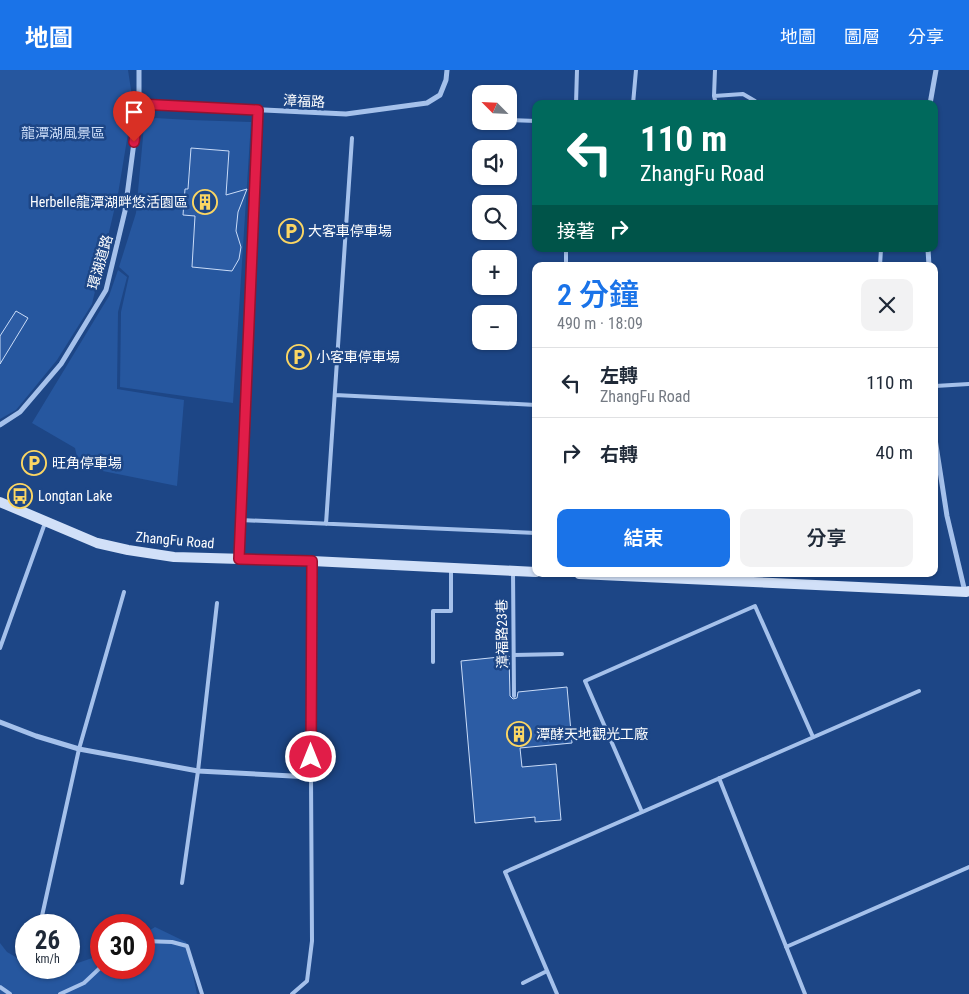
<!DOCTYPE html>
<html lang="zh-TW">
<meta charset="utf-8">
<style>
:root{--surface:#fff;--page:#f2f2f3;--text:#1f2937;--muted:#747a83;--line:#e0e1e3;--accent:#1a73e8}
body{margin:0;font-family:"Roboto Condensed","Noto Sans TC",sans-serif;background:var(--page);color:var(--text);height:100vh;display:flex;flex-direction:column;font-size:19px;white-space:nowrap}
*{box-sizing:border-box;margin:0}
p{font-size:16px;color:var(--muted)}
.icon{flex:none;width:28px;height:28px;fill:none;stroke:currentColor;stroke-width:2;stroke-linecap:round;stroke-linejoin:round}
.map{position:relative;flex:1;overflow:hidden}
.side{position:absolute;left:532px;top:192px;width:406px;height:315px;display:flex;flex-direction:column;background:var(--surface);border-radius:10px;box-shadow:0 1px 4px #0004}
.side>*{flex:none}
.hud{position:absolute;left:532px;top:30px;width:406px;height:152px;border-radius:10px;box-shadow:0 1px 4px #0004;background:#00695c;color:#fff;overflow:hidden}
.needle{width:32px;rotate:294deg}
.buttons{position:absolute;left:472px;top:15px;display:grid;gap:10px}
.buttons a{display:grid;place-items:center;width:45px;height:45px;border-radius:10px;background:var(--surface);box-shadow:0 1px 4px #0004;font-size:25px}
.speed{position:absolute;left:15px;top:844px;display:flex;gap:10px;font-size:25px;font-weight:700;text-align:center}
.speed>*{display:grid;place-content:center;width:65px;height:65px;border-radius:50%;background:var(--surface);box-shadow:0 1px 4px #0004;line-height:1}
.speed small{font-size:12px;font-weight:400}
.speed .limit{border:8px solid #d22;background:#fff;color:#111}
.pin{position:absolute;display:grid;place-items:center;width:42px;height:42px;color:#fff;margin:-51px -21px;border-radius:50% 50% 50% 0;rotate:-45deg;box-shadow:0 0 5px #0007}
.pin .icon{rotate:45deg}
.me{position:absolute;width:55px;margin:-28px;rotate:0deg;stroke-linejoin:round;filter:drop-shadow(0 0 4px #0008)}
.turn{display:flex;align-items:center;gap:18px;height:105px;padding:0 25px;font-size:22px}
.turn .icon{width:65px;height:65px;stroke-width:2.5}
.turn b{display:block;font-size:35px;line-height:42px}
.then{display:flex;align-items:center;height:48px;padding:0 25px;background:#0003;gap:10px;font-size:19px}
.round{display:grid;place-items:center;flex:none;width:52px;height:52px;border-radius:10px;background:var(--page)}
.headline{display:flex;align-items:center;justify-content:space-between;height:85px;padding:0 25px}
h1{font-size:30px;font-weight:600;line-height:38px;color:var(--accent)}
.cta{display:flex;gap:10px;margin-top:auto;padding:10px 25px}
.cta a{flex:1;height:58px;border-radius:10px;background:var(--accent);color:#fff;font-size:20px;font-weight:600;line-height:58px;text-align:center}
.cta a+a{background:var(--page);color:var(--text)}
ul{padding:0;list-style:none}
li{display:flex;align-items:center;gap:15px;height:70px;padding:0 25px;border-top:1px solid var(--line)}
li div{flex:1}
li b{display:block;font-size:19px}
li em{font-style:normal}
header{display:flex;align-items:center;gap:30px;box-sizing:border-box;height:70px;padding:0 25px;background:var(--accent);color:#fff}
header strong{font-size:24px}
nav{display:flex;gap:28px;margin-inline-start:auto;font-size:18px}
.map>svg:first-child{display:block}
.green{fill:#26579f}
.building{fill:#2c5ca4;stroke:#cadcf8}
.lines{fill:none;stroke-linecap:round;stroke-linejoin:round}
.lane{stroke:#a5c1eb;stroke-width:4}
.street{stroke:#a5c1eb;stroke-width:5}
.secondary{stroke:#d1e0f8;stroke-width:10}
.route-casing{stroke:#92132f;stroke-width:12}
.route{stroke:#e11d48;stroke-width:9}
.labels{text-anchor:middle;stroke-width:5;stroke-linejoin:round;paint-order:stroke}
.street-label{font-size:14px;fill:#fff;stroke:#1d4686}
.park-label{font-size:14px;fill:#cadcf8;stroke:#1d4686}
.poi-label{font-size:14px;fill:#fff;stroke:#1d4686;text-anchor:start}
</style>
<header>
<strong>地圖</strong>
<nav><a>地圖</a><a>圖層</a><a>分享</a></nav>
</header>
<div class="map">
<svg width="969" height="924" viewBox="0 0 969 924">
<rect width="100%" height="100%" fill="#1d4686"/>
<path class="green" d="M0 0H128L133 33 118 124 92 234 57 290 16 340 0 349Z
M155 48 190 50 251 52 233 333 120 317 121 242 129 206 119 197 136 143 144 56Z
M118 200 127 207 118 242 117 319 184 330 177 416 68 394 77 387 75 378 32 353 109 226Z
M155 857 186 872 197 924H0V873L7 882 26 893V898L58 900 69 898V896L101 885V898H144V864Z"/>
<path class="building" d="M191 78 229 81 226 125 247 119 238 142 236 161 241 177 239 189 232 201 192 197 195 146 183 145 185 119H188Z
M16 241 28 248 0 294V266Z
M509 586 510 626 513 629 517 628 518 622 567 617 572 673 520 678 522 697 556 694 561 750 535 752V747L475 753 461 591Z"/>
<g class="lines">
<path class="lane" d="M715 0 714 26 716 34
M714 26 743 24 755 31V34
M576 34 577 0
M633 34 636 0
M509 50 536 51
M566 196V179
M880 196 881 179
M935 316 969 314
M335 325 536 335
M240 450 536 463
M326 454 352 68
M239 489 258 40
M513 501 514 626
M0 578 45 453
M514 585 562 584
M433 592V541H451V500
M719 708 805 924
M642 742 585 611 755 536 813 667
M182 813 198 701 217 533
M40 855 79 679 124 522
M144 871 172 872 187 876 202 924
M786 877 969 797
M523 913 547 901
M0 917 10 924
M60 924 84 913 101 897
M292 924 307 911 312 871 311 707
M557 924 505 802 919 621"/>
<path class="street" d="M139 34 346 44 427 33 440 25 446 10 447 0
M930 34 936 0
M928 179 929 196
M0 355 20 342 61 294 106 220 125 141 139 34V0
M935 369 947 446 965 522
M0 652 36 666 79 679 198 701 311 707 312 491"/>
<path class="secondary" d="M0 432 97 473 128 480 174 487 312 491 536 502
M579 504 966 522 969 521"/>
</g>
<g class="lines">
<defs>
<path id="route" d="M134 72 139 34 258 40 239 489 312 491 311 687"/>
</defs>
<use href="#route" class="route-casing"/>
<use href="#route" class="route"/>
</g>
<defs>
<symbol id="building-ring" viewBox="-11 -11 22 22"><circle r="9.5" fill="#1d4686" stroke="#fbd663" stroke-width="1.5"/><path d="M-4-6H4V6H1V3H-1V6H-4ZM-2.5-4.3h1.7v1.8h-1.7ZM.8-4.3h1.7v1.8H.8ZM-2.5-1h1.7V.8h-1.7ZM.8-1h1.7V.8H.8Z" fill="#fbd663"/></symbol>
<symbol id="parking-ring" viewBox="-11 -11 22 22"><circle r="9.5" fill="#1d4686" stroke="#fbd663" stroke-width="1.5"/><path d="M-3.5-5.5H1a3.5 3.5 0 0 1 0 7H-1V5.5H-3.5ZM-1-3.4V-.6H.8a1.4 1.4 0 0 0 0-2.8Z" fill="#fbd663"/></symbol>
<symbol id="bus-ring" viewBox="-11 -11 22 22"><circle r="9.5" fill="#1d4686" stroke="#fbd663" stroke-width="1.5"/><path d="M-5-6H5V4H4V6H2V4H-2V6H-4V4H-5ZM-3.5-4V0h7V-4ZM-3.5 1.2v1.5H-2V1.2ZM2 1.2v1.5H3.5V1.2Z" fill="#fbd663"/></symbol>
</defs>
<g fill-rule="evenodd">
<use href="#building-ring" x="191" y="118" width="28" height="28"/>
<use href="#parking-ring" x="277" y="147" width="28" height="28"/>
<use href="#parking-ring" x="285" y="273" width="28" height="28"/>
<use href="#parking-ring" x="20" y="379" width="28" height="28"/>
<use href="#bus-ring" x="6" y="412" width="28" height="28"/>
<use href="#building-ring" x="505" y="650" width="28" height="28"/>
</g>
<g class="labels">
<g class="street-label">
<text transform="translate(304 31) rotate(3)" y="5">漳福路</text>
<text transform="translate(100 192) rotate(-74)" y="5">環湖道路</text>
<text transform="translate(175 470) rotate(5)" y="5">ZhangFu Road</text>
<text transform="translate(502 564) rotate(-91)" y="5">漳福路23巷</text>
</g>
<g class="park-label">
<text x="63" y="68">龍潭湖風景區</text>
</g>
<g class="poi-label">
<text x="188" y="137" text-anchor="end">Herbelle龍潭湖畔悠活園區</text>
<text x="308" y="166">大客車停車場</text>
<text x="316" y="292">小客車停車場</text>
<text x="52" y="398">旺角停車場</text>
<text x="38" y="431">Longtan Lake</text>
<text x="536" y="669">潭酵天地觀光工廠</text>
</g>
</g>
</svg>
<div class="buttons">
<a><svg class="needle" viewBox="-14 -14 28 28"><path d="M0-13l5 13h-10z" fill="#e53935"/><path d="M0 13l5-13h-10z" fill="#747a83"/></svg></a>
<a><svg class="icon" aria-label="sound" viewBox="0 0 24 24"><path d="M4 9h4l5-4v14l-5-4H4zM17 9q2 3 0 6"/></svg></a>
<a><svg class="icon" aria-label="search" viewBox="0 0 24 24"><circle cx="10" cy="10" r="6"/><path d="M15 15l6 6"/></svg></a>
<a>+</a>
<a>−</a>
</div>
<div class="speed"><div>26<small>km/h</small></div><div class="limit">30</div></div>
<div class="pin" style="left:134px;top:72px;background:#d93025"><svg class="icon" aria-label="arrive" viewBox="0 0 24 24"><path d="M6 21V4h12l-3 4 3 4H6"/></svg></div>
<svg class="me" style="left:311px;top:687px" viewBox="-20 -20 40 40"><circle r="17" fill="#e11d48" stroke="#fff" stroke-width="3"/><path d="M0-11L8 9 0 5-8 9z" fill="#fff"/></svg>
<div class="hud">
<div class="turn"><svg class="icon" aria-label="left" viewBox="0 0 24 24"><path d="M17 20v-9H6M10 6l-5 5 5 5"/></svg><div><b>110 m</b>ZhangFu Road</div></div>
<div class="then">接著<svg class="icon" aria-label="right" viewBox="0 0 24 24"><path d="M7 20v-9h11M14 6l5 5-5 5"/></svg></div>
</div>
<section class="side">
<div class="headline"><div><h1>2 分鐘</h1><p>490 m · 18:09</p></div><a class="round"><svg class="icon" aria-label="close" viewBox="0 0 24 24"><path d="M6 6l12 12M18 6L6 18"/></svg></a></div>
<ul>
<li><svg class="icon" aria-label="left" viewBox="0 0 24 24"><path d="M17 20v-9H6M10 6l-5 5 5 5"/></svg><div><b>左轉</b><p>ZhangFu Road</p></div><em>110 m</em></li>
<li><svg class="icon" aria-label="right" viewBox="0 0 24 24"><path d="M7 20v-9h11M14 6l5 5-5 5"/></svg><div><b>右轉</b></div><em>40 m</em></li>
</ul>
<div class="cta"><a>結束</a><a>分享</a></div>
</section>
</div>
